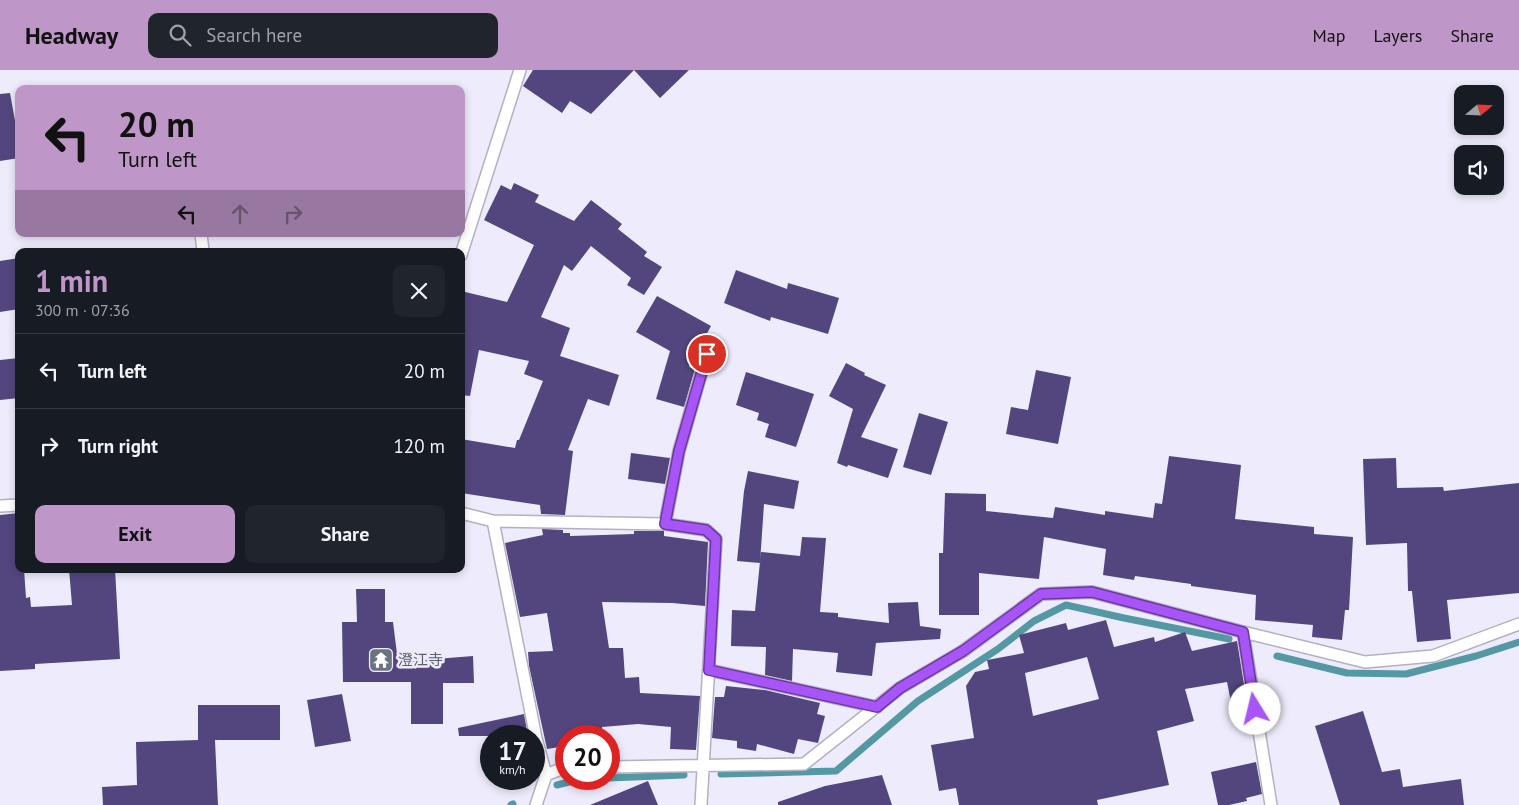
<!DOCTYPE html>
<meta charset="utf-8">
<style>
:root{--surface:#171b24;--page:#20242c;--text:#f1f3f6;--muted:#9ea1a6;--line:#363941;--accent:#bf96c8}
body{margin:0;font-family:"PT Sans","Noto Sans JP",sans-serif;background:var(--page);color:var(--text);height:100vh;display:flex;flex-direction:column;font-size:19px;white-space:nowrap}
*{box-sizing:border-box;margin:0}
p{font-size:16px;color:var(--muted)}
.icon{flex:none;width:28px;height:28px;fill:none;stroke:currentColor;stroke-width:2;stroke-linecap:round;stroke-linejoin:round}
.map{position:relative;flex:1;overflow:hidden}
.panel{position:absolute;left:15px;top:178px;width:450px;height:325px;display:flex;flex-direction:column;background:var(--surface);border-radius:10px;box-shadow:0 2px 8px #0003}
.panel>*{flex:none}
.guide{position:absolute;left:15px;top:15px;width:450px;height:152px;border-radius:10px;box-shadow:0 2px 8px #0003;background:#bf96c8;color:#111;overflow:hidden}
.needle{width:32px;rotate:71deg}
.tools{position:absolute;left:1454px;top:15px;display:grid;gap:10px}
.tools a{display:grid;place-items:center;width:50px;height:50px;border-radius:10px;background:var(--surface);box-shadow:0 2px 8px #0003;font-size:25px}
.speed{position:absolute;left:480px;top:655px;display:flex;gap:10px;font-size:25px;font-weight:700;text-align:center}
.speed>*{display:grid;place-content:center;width:65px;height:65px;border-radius:50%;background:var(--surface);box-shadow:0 2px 8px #0003;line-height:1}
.speed small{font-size:12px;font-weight:400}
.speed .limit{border:8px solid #d22;background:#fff;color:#111}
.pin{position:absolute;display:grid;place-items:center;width:42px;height:42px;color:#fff;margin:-21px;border:2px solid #fff;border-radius:50%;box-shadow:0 1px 5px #0007}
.me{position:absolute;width:55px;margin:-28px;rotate:351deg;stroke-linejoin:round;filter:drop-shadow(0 0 4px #0008)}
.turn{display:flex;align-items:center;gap:18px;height:105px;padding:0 20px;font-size:22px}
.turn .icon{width:65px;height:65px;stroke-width:2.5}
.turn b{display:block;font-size:35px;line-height:42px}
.lanes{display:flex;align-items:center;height:48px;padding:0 20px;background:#0003;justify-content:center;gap:25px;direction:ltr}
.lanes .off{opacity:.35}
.round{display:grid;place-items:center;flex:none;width:52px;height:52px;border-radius:10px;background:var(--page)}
.head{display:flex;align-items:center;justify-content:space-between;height:85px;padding:0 20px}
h1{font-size:30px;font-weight:800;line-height:38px;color:var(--accent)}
.button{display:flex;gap:10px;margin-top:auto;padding:10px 20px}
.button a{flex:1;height:58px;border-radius:10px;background:var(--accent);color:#111;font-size:20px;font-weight:800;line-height:58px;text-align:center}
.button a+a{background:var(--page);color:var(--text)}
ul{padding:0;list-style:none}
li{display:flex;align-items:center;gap:15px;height:75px;padding:0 20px;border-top:1px solid var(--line)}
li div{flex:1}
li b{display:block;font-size:19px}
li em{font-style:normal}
header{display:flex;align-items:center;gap:30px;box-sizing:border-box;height:70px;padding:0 25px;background:var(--accent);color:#111}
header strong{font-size:24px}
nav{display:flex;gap:28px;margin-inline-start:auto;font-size:18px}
.search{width:350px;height:45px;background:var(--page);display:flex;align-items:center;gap:12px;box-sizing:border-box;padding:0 18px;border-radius:10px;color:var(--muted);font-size:19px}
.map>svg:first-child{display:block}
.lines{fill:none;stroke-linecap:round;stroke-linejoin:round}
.stream{stroke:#5498a4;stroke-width:7}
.building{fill:#53467f;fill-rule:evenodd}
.lane-casing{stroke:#b3b1c0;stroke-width:14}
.lane{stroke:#fff;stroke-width:11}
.route-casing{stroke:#6d37a1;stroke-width:12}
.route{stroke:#a855f7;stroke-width:9}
.labels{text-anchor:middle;stroke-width:5;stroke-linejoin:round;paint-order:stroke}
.worship-label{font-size:15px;fill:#5b616d;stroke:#eeecfc;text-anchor:start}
</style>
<header>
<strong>Headway</strong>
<div class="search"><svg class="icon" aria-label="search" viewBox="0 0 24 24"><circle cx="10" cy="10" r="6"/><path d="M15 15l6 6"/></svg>Search here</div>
<nav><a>Map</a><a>Layers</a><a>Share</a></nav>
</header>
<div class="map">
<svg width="1519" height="735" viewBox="0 0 1519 735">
<rect width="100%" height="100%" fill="#eeecfc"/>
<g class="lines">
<path class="stream" d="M1277 586 1347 603 1406 604 1476 586 1519 572
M721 704 836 701 918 631 998 579 1034 551 1066 535 1124 548 1229 569
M609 708 684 705
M557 715 581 709
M511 735 513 734"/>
</g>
<path class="building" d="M533 0H689L660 28 634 0 591 44 570 31 562 43 523 16Z
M10 23 19 73V88L0 91V24Z
M514 113 539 125 535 132 574 151 591 130 622 154 618 159 647 182 644 186 662 197 644 225 627 215 631 208 591 176 572 201 564 195 541 247 570 258 560 286 619 305 609 336 588 329 568 380 573 381 565 445 541 444 540 435 461 423V369L515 378 517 370H519L543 311 524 304 529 291 479 280 470 326 461 325V221L507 232 534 175 484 150 501 115 511 120Z
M19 188V239L0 242V191Z
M736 200 787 219 788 213 839 228 828 264 771 247 770 251 724 233Z
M657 226 711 256 689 297 695 299 684 337 656 329 670 281 636 262Z
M19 288V328L0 330V290Z
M846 293 865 303 864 305 886 315 861 367 898 379 888 408 848 395 847 397 837 393 853 339 829 326Z
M1036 300 1071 307 1058 374 1006 364 1011 337 1028 340Z
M746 302 814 324 796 377 765 367 769 354 757 350 759 343 736 335Z
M919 343 948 352 931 405 903 397Z
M631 383 670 388 665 414 628 409Z
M1169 386 1241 395 1235 449 1314 457V464L1353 467 1349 540H1345L1342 570 1312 567 1313 555 1255 550 1256 525 1191 516V514L1135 506 1134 510 1103 505 1106 479 1044 467 1039 509 979 503V545H939V483H943L945 423 986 424V441L1053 448 1055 437 1105 445V441L1153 448 1155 433 1162 434Z
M1396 388 1397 418 1443 417 1444 421 1519 413V523L1447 530 1451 569 1417 572 1412 521H1408L1407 473 1366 475 1363 389Z
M748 401 799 411 794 439 764 434 760 493 737 491 744 421Z
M19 443V499H24L26 528 30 527 31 537 72 535 69 499H115L120 589 35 594V599L0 601V445Z
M542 459 563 460V463H570V466L634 464V461H664V466L708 472 705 536 672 533 602 532 609 578H623L625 608 639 607 640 623 700 626 696 680 670 679 671 657 638 654 602 657 603 666H566V676L547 679 529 596 528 582 553 581 547 543 520 547 505 473 543 465Z
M802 467 826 468 820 542 838 543V547L889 553 888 533 918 532 920 556 941 559 940 569 876 573 872 606 836 602 838 583 793 579 792 611 765 605 766 577 731 576 732 540 755 541 761 482 800 486Z
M356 519H385V552H393L398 592 473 586 474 613H443V654H411V612H343L342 552H357Z
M1106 550 1114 577 1154 567 1155 572 1185 562 1192 581 1237 571 1249 645 1234 647 1227 612 1185 619 1194 651 1157 661 1169 715 1097 730 1098 735H959L956 718 939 721 931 675 974 668 966 616 975 602 989 599 987 590 1024 583 1019 565 1066 553 1068 560ZM1087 587 1099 629 1033 646 1025 603Z
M726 616 765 620 820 633 817 644 825 646 818 673 798 669 794 684 757 674 756 681 737 678V671L712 668 715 627H724Z
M342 624 351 671 315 677 307 630Z
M198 635H280V670H215L218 735H103L102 717 137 715 136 672 198 670Z
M1363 641 1382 702 1400 699 1403 717 1461 709 1464 735H1340L1315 656Z
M524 644 528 666H459L458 658Z
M1256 692 1262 724 1246 728 1247 731 1229 735H1218L1211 702Z
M882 705 892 735H778V732L825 716Z
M648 711 658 735H590Z"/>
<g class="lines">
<defs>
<path id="lane" d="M201 164 203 181
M461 185 520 0
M0 436 19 435
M461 443 493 451 536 668 546 705
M493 451 665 454 706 460 716 469 701 735
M665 454 679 381 707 283
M1243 562 1271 735
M709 600 877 637
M609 697 804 694 900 618 963 581 1041 524 1092 522 1243 562 1365 592 1433 586 1519 554
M536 735 546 705 566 697"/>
</defs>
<use href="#lane" class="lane-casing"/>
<use href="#lane" class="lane"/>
</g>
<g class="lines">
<defs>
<path id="route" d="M707 284 679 381 665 454 706 460 716 469 709 600 877 637 900 618 963 581 1041 524 1092 522 1243 562 1255 639"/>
</defs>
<use href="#route" class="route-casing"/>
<use href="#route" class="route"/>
</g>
<defs>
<symbol id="temple-square" viewBox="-11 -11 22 22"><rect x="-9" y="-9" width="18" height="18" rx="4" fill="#6b7280" stroke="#eeecfc"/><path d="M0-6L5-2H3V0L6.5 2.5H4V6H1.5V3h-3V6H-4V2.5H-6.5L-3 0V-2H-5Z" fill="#fff"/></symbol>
</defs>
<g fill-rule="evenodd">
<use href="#temple-square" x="367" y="576" width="28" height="28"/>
</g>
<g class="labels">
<g class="worship-label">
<text x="398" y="595">澄江寺</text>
</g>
</g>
</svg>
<div class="tools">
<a><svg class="needle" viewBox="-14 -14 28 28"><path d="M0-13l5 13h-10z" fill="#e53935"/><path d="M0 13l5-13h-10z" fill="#9ea1a6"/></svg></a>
<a><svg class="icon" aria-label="sound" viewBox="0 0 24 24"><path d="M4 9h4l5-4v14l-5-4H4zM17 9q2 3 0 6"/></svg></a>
</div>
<div class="speed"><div>17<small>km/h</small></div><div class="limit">20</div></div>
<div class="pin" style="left:707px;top:284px;background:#d93025"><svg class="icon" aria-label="arrive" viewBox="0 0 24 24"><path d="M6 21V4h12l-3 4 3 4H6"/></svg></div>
<svg class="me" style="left:1255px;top:639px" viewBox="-20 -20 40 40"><circle r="19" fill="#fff"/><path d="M0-13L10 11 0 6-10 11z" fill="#a855f7"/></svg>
<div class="guide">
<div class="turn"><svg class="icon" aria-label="left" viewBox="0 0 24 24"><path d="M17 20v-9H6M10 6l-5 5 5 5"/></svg><div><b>20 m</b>Turn left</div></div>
<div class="lanes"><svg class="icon" aria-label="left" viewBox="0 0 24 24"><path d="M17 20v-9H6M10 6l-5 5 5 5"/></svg><svg class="icon off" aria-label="ahead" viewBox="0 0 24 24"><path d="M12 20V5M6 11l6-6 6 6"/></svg><svg class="icon off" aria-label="right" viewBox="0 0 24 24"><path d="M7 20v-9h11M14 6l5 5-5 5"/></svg></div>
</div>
<section class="panel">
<div class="head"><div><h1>1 min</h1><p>300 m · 07:36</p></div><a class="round"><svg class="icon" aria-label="close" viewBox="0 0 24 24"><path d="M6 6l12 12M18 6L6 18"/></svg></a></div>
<ul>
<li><svg class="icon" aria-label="left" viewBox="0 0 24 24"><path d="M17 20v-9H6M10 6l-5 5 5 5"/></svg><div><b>Turn left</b></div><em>20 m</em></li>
<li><svg class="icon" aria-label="right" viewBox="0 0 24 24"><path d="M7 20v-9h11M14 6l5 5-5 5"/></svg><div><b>Turn right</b></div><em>120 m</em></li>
</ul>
<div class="button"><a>Exit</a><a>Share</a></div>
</section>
</div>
